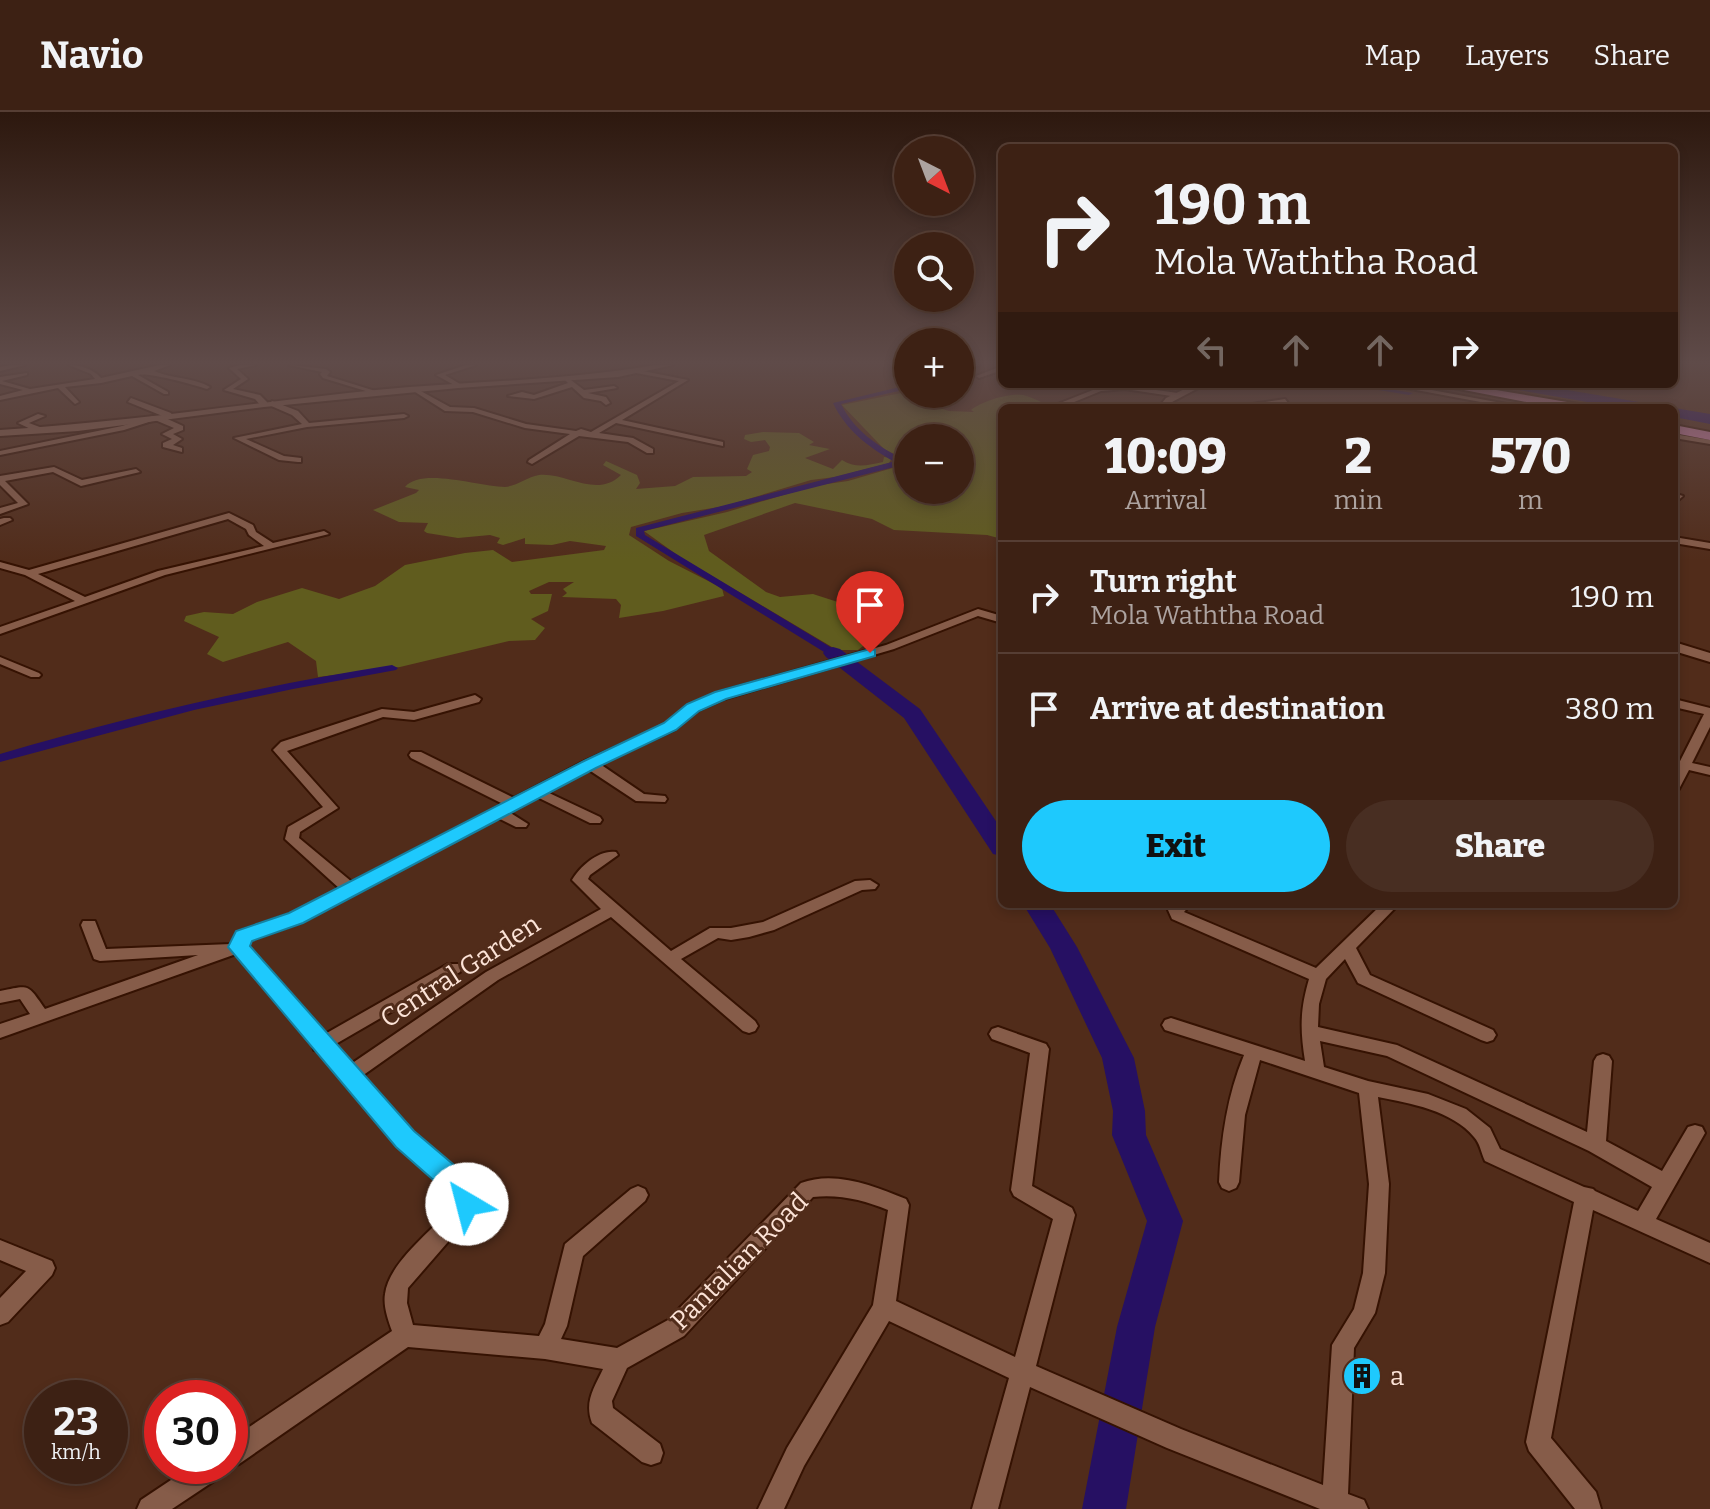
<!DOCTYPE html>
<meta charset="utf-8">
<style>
:root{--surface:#3d2114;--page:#482e22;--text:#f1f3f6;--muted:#ada3a0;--line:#563e34;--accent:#1ec9fd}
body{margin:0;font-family:Bitter,serif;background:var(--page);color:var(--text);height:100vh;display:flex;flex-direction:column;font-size:30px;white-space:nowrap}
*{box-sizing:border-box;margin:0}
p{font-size:26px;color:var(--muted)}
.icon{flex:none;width:44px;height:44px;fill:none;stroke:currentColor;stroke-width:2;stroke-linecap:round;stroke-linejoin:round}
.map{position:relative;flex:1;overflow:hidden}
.side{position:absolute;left:998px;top:292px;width:680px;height:504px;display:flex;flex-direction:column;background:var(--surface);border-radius:12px;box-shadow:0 4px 12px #0003,0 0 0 2px var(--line)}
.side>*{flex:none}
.banner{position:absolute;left:998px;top:32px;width:680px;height:244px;border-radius:12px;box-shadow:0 4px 12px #0003,0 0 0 2px var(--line);background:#3d2114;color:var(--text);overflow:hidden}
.needle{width:52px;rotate:138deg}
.buttons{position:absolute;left:894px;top:24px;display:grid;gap:16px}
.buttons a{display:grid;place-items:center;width:80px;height:80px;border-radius:50%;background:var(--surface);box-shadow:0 4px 12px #0003,0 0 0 2px var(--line);font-size:40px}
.speed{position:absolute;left:24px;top:1268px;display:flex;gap:16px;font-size:40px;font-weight:700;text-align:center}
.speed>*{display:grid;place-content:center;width:104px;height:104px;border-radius:50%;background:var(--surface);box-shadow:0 4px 12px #0003,0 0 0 2px var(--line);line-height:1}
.speed small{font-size:20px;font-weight:400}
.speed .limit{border:12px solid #d22;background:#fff;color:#111}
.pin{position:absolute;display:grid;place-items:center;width:68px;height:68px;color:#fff;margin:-82px -34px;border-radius:50% 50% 50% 0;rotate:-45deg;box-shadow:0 0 8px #0007}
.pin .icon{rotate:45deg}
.me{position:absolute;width:88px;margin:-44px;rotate:323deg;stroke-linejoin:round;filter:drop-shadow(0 0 6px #0008)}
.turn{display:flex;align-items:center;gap:28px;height:168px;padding:0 24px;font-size:36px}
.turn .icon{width:104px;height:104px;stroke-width:2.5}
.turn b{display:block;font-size:56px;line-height:68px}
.lanes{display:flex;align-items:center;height:76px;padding:0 24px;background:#0003;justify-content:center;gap:40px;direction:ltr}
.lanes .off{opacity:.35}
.eta{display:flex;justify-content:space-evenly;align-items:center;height:136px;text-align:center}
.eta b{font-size:48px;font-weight:800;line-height:56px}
.cta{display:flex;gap:16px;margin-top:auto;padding:16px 24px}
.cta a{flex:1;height:92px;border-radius:48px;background:var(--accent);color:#111;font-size:32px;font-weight:800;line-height:92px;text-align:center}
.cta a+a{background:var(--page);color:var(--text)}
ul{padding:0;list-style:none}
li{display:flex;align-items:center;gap:24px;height:112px;padding:0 24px;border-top:2px solid var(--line)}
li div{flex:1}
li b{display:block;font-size:30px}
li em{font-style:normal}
header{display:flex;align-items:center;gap:48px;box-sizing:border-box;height:112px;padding:0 40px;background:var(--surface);border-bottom:2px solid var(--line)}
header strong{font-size:38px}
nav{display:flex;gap:44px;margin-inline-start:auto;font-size:28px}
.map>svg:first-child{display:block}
.green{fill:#605c1e;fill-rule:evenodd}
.water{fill:#261063}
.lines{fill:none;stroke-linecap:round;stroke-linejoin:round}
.canal{fill:#261063;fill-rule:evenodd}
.river{fill:#261063;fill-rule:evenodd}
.minor-casing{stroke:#351202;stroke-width:4}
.tertiary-casing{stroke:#351202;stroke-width:4}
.motorway-casing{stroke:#351202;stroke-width:4}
.minor{fill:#865c49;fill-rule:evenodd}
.tertiary{fill:#865c49;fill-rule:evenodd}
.motorway{fill:#cb7ea9;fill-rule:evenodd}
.wall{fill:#533619}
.building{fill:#603f1d;stroke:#432c14;stroke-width:2}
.route{fill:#1ec9fd;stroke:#1483a4;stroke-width:2}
.labels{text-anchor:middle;stroke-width:6;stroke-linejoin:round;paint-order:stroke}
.near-street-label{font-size:26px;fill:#fce3d7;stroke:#512c1a}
.near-poi-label{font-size:26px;fill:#fce3d7;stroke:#512c1a;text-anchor:start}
</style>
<header>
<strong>Navio</strong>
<nav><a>Map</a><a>Layers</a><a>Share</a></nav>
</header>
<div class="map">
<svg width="1710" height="1397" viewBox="0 0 1710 1397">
<rect width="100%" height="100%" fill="#512c1a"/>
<path class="green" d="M906 280 931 282 926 290 927 292 949 299 974 300 971 298C982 289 1008 281 1023 283 1032 285 1045 292 1054 296H1002V427L987 423 894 418 872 407 795 391 704 423 709 439 766 480 780 485 813 482 844 492 876 524 858 538H837L680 445 644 419 727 400 813 374 848 369 903 353 904 347 884 337 842 293ZM908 326H960V378H908Z
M763 320 799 321 814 330 809 333 830 337 805 346 833 357 842 348C855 357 869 353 883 350L884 345 892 346 889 351 835 365 811 368 725 394 682 401 631 415 629 423 669 449 722 476 724 484 663 499 619 506 621 493 616 487 562 485 567 481 563 477 574 470H549L529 479 531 482H552L548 499 531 507 545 516 535 528 509 529 400 555 318 565 316 549 288 530 223 550 207 542 219 525 184 509 186 504 204 500 233 502 257 490 302 476 339 487 375 474 405 453 465 441 493 438 512 450 604 438 606 434 570 429 552 433 525 432V426L503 433 497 431 500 426 490 423 458 426 427 421 424 419 428 411 399 410 373 398 416 381 419 378 405 375C422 355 479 375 505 375 517 374 527 365 539 363 566 360 597 387 621 363L603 353 606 349 637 363 640 371 636 377 675 374 693 365 746 364 752 360 747 357 753 343 769 339 770 335 765 328 751 330 744 327 745 323Z"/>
<path class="water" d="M1484 272H1532L1710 302V312L1674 305V296H1622Z"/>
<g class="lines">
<path class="canal" d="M901 253H908V259Z
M1342 272H1360L1413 281 1409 283Z
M908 273V277L841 292C854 318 876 333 901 346L898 354 644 419 645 423 837 539V543H829L636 424V416L892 350 893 349C867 334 846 318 833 291Z
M392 553 398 556 396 558 293 577 194 598 0 650V642C129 604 259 574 392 553Z"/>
<path class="river" d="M833 535 840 537 920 597 1002 718V744L993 742 904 606 826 545 823 541 826 537Z
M1023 792H1050L1077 835 1134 946 1145 999 1146 1023 1183 1109 1155 1215 1126 1397H1082L1117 1215 1147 1109 1112 1023 1113 999 1102 946 1050 836Z"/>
<defs>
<path id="minor" d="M12 253H25L0 259V255Z
M69 253C81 253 93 257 101 266L160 253H170L154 259C172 267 193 265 210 275L207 277C194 273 149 260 138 263L168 280V282H164L132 264 101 271 65 275 79 290 75 292 58 276 0 288V284L23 278 0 272V265L27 261V263L2 269 30 277 95 267 91 262Z
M240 253H256L237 257 248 267 233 277 260 283 267 290V294H261L255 287 224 278 241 267 229 256Z
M289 253 326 257 330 260 327 264 385 282 379 283 323 266 320 262 322 260Z
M466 253H476L445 263 460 272V274H456L436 263Z
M970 253H980L960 258V256Z
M1002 254V258L979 266 976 264Z
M633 257 688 268 622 308 723 330V334L616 311 599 321 633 326 653 337V341H647L628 330 579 324 532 352 528 350 529 348 570 322 525 316 473 300 445 299 412 278 417 277 450 295 474 296 526 312 576 319 581 317 591 320 679 269 631 260Z
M567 265 584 278 614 274 617 276 588 281 606 285 610 291 606 293 601 289 584 286 572 275 534 287 508 284 522 280 534 283 568 271 564 267Z
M1112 272 1178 281 1182 283 1178 285 1125 277 1101 279 1062 295 1055 293 1098 276 1112 274Z
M1384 272H1399L1529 296H1513Z
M131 286 171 301 172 303 165 305 128 290Z
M1285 287 1288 291 1246 296H1225Z
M272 289 298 299 309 311 404 302 408 304 404 306 307 315 246 327 284 344 301 346V350H298L279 348 234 326 302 312 292 303 269 293Z
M38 302 45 304 29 311 45 317V321H39L18 311Z
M153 304H161L183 314V318L173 322 182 327 173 333 182 336V340L163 335V331L172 327 162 322 174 316 155 308 124 318 0 343V339L122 314Z
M1674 322 1710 328V332L1674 326Z
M54 355 82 368 136 357 140 360 81 374 53 360 5 369 28 392 0 402V396L18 391 0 373V364Z
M1676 382 1683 384 1674 392V384Z
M229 401 253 413 256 420 273 431 324 419 329 422 165 463 0 522V515L75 489 25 463 0 456V450L29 458ZM228 407 246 417 249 423 264 434 158 459 85 485 38 462Z
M4 406H10L12 408 0 413V407Z
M1674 425 1710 431V437L1674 431Z
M978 497 1002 504V511L978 504 894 537 724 587 697 599 674 618 600 652 644 682 665 684 667 687 665 690 636 689 589 658 547 680 600 705 602 708 600 711H590L537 685 509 700 528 712 526 715H516L498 706 302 810 250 828 247 834 325 922 448 852H460L462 856 460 860 334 933 351 952 486 860 601 797 572 768C580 754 600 737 616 740L618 743 590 763 588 767 671 839 710 816H731L763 810 855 769 870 768 878 773 875 777 862 778 774 818 749 825 731 828 718 826 681 847 755 909 758 914 755 919 749 921 743 919 611 805 498 868 362 964 412 1021 464 1067 477 1092 467 1108 408 1176 407 1191 413 1213 539 1224 545 1212 565 1132 631 1077 638 1074 645 1077 648 1083 645 1089 583 1144 567 1214 561 1227 617 1236 668 1208 801 1071C835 1058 874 1074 906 1087L909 1093 896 1189 1015 1245 1053 1107 1014 1084 1011 1078 1030 941 992 927 989 922 992 917 998 915 1046 932 1049 937 1032 1074 1072 1096 1075 1103 1036 1254 1181 1317 1323 1373 1332 1233 1354 1197 1363 1161 1369 1072 1359 981 1260 948 1245 1003 1239 1070 1236 1076 1229 1079 1222 1076 1219 1070C1221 1026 1227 984 1244 943L1165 918 1162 913 1165 908 1171 906 1305 949C1300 917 1300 898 1309 867L1172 807 1168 798 1173 792H1191L1184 800 1316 856 1382 792H1399L1356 836 1370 863 1493 918 1496 923 1493 928 1487 930 1481 928 1358 871 1345 847 1326 867 1319 892 1318 915 1397 933 1587 1020 1594 949 1597 944 1603 942 1609 944 1612 949 1606 1029 1662 1059 1688 1015 1695 1013 1702 1015 1705 1021 1656 1107 1710 1131V1151L1593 1098 1551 1326 1596 1380 1601 1397H1575L1529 1339 1526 1330 1574 1090 1485 1049C1481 1041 1480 1031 1474 1025 1453 999 1410 991 1378 985L1389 1072 1385 1161 1375 1201 1354 1236 1348 1382 1364 1388 1368 1397H1320L1167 1336 1030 1275 998 1397H972L1009 1266 889 1209 804 1354 784 1397H758L787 1336 873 1193 888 1098C864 1088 839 1082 813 1085L684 1224 627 1256 612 1289 613 1296 660 1332 663 1341 660 1350 651 1353 642 1350 592 1311C584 1290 594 1276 603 1257L545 1247 408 1235 239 1352 230 1355 227 1354H230V1328L392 1219C388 1208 383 1194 385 1182 389 1149 436 1116 456 1091L450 1079 398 1033 319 939 314 938 312 931 236 842 0 926V912L30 902 20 887 0 891V879C30 873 27 871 45 897L198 843 100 849 94 847 81 813 83 809H95L106 837 231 832 237 820 290 802 340 777 285 727 288 715 323 695 273 638 281 630 382 597 414 600 475 583 481 587 479 590 414 608 383 605 287 639 338 696 300 720 299 726 352 770 503 692 411 646 409 643 411 640H421L514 686 585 649 666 612 689 593 716 581 886 533ZM1320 929 1387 944 1589 1039 1652 1075 1638 1099 1595 1079 1593 1077 1584 1075 1500 1037 1490 1016 1466 997 1428 982 1368 969 1324 955Z
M0 545 39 561 41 563 39 565H31L0 552Z
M1674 587 1710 596V615L1692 651 1710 655V663L1689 658 1679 677 1674 678V661L1704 602 1674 595Z
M0 1128 52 1149 55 1156 52 1163 8 1210 0 1213V1186L26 1159 0 1148Z
M192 1354H226L223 1363 172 1397H137L141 1388Z"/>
<path id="tertiary" d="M655 253H673L618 265 458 276 264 295 78 319 0 324V318C126 310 251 291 376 278 469 269 564 269 655 253Z
M1195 272H1206L1172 290 1180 296H1169L1162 291 1166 286Z
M1674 530 1710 541V550L1674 539Z"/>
<path id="motorway" d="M1433 272H1460L1579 292 1585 296H1557Z
M1674 313 1710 320V328L1674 321Z"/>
</defs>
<use href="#minor" class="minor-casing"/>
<use href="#tertiary" class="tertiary-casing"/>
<use href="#motorway" class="motorway-casing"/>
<use href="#minor" class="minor"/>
<use href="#tertiary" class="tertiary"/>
<use href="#motorway" class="motorway"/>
</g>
<path class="wall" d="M1359 1250 1374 1271 1371 1276 1356 1268V1254Z"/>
<path class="building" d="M1359 1250 1376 1258 1374 1271 1358 1263Z"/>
<linearGradient id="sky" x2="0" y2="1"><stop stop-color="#2d180e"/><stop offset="0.56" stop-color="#5f4b49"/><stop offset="1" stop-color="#5f4b49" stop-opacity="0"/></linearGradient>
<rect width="1710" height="448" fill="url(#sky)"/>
<path class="route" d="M870 537 875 538V544L726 587 699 599 676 618 596 656 303 811 252 829 250 834 414 1019 467 1064 481 1092 477 1100 467 1104 458 1100 448 1081 396 1035 228 835 236 819 289 801 584 649 664 611 687 592 715 580Z"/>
<defs>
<symbol id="building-disc" viewBox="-11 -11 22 22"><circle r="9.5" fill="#1ec9fd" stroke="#512c1a"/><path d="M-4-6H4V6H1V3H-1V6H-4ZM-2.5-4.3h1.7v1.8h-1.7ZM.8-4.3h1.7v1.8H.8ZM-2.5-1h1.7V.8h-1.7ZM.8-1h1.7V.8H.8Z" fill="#111"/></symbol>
</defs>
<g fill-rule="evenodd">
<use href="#building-disc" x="1340" y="1242" width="44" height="44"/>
</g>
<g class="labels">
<g class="near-street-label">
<text transform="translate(460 859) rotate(-33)" y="9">Central Garden</text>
<text transform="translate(739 1149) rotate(-45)" y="9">Pantalian Road</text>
</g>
<g class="near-poi-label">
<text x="1390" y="1273">a</text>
</g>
</g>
</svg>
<div class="buttons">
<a><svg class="needle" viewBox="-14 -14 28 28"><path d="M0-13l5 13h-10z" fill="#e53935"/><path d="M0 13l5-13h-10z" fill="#ada3a0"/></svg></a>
<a><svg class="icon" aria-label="search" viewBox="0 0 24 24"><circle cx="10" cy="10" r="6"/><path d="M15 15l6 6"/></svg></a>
<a>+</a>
<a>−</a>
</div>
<div class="speed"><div>23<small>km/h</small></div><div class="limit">30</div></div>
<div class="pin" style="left:870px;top:541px;background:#d93025"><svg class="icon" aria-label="arrive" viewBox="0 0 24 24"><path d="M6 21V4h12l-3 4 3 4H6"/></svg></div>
<svg class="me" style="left:467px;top:1092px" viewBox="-20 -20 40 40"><circle r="19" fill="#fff"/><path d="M0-13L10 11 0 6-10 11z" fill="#1ec9fd"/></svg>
<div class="banner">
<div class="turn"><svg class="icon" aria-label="right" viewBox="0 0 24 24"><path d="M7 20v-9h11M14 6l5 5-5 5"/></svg><div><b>190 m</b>Mola Waththa Road</div></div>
<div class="lanes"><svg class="icon off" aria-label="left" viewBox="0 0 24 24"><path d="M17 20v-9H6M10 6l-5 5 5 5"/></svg><svg class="icon off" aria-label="ahead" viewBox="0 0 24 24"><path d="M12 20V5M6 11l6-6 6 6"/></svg><svg class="icon off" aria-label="ahead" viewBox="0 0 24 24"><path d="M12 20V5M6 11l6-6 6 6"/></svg><svg class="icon" aria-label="right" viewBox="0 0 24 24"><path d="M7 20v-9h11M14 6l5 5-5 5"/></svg></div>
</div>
<section class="side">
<div class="eta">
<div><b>10:09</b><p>Arrival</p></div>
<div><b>2</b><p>min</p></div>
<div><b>570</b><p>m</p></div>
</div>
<ul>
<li><svg class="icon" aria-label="right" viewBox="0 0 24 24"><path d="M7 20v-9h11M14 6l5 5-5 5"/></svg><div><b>Turn right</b><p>Mola Waththa Road</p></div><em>190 m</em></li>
<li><svg class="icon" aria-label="arrive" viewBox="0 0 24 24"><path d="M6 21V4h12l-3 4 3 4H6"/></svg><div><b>Arrive at destination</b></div><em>380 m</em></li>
</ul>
<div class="cta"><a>Exit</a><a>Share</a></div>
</section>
</div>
